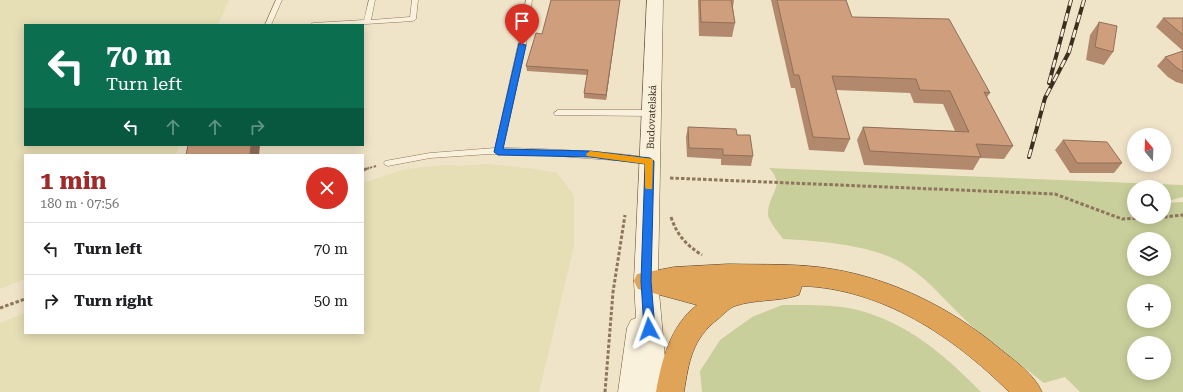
<!DOCTYPE html>
<meta charset="utf-8">
<style>
:root{--surface:#fff;--page:#f6f6f6;--text:#202124;--muted:#757577;--line:#e0e0e0;--accent:#9e2a2b}
body{margin:0;font-family:"Roboto Serif",serif;background:var(--page);color:var(--text);height:100vh;display:flex;flex-direction:column;font-size:15px;white-space:nowrap}
*{box-sizing:border-box;margin:0}
p{font-size:13px;color:var(--muted)}
.icon{flex:none;width:22px;height:22px;fill:none;stroke:currentColor;stroke-width:2;stroke-linecap:round;stroke-linejoin:round}
.map{position:relative;flex:1;overflow:hidden}
.sheet{position:absolute;left:24px;top:154px;width:340px;height:180px;display:flex;flex-direction:column;background:var(--surface);border-radius:0px;box-shadow:0 2px 10px #0003}
.sheet>*{flex:none}
.top-card{position:absolute;left:24px;top:24px;width:340px;height:122px;border-radius:0px;box-shadow:0 2px 10px #0003;background:#0b6e4f;color:#fff;overflow:hidden}
.needle{width:26px;rotate:341deg}
.tools{position:absolute;left:1127px;top:128px;display:grid;gap:8px}
.tools a{display:grid;place-items:center;width:44px;height:44px;border-radius:50%;background:var(--surface);box-shadow:0 2px 10px #0003;font-size:20px}
.pin{position:absolute;display:grid;place-items:center;width:34px;height:34px;color:#fff;margin:-41px -17px;border-radius:50% 50% 50% 0;rotate:-45deg;box-shadow:0 0 4px #0007}
.pin .icon{rotate:45deg}
.me{position:absolute;width:44px;margin:-22px;rotate:356deg;stroke-linejoin:round;filter:drop-shadow(0 0 3px #0008)}
.turn{display:flex;align-items:center;gap:14px;height:84px;padding:0 16px;font-size:18px}
.turn .icon{width:52px;height:52px;stroke-width:2.5}
.turn b{display:block;font-size:28px;line-height:34px}
.lanes{display:flex;align-items:center;height:38px;padding:0 16px;background:#0003;justify-content:center;gap:20px;direction:ltr}
.lanes .off{opacity:.35}
.round{display:grid;place-items:center;flex:none;width:42px;height:42px;border-radius:21px;background:var(--page)}
.overview{display:flex;align-items:center;justify-content:space-between;height:68px;padding:0 16px}
h1{font-size:24px;font-weight:700;line-height:30px;color:var(--accent)}
ul{padding:0;list-style:none}
li{display:flex;align-items:center;gap:12px;height:52px;padding:0 16px;border-top:1px solid var(--line)}
li div{flex:1}
li b{display:block;font-size:15px}
li em{font-style:normal}
.map>svg:first-child{display:block}
.farmland{fill:#e6deb5}
.green{fill:#c9cf9b;fill-rule:evenodd}
.lines{fill:none;stroke-linecap:round;stroke-linejoin:round}
.lane-casing{stroke:#8d765c;stroke-width:1}
.secondary-casing{stroke:#6f573f;stroke-width:1}
.highway-casing{stroke:#5b4430;stroke-width:1}
.path-far1{stroke:#8d765c;stroke-width:2;stroke-dasharray:2.5 1.5;stroke-linecap:butt}
.path{stroke:#8d765c;stroke-width:3;stroke-dasharray:3.5 2;stroke-linecap:butt}
.lane{fill:#faf1dc;fill-rule:evenodd}
.secondary{fill:#faf1dc;fill-rule:evenodd}
.highway{fill:#e0a458;fill-rule:evenodd}
.rail-casing{stroke:#3d2e20;stroke-width:4}
.rail{stroke:#f7eed8;stroke-width:2.5;stroke-dasharray:8;stroke-linecap:butt}
.wall{fill:#b2896c}
.shaded-wall{fill:#916f58}
.building{fill:#cf9f7d;stroke:#916f58}
.route{fill:#1a73e8;stroke:#114b97}
.slow{fill:#f59e0b}
.labels{text-anchor:middle;stroke-width:3;stroke-linejoin:round;paint-order:stroke}
.street-label{font-size:10px;fill:#3d2e20;stroke:#f7eed8}
</style>
<div class="map">
<svg width="1183" height="392" viewBox="0 0 1183 392">
<rect width="100%" height="100%" fill="#f0e4c8"/>
<path class="farmland" d="M0 0H229L218 25H25V145H179L176 155H25V279L0 289Z
M487 164 536 169 557 173 574 195V246L539 392H0V323L25 313V333H363V183L405 169 447 165 460 166Z"/>
<path class="green" d="M769 168 1183 185V197L1164 202V187H1134V217H1164V203L1183 202V392H1080L1065 377 1044 383C1020 364 995 346 972 326 950 307 932 282 907 266 876 245 820 241 783 239 779 233 769 222 768 215 767 194 787 187 769 168ZM1134 239H1164V269H1134ZM1134 291H1164V321H1134ZM1134 343H1164V373H1134Z
M782 305C807 305 833 304 858 310 909 324 945 355 981 392H702L700 371 720 340 752 317Z"/>
<g class="lines">
<defs>
<path id="lane" d="M276 0H282L271 25H265Z
M369 0H375L371 20 410 17 412 0H418L416 19 413 21 350 25H310L313 23 364 20Z
M526 0H532L526 45 503 148C522 148 647 152 654 161L653 163 543 155 489 154 430 158 388 166 385 165 384 163 385 161 430 153 495 148 518 45Z
M558 110H651L655 113 651 116 555 115 554 113Z"/>
<path id="secondary" d="M647 0H663L658 281 668 392H618L627 328 631 320 636 318 634 281Z"/>
<path id="highway" d="M729 264C763 265 798 263 832 269 893 279 953 309 1000 349 1015 361 1034 374 1042 392H1009C953 336 882 289 802 286L799 295C779 302 755 299 735 306 729 308 723 315 718 319 692 339 689 361 684 392H656C662 360 670 326 697 305L638 289 634 281 637 274 674 267Z"/>
</defs>
<use href="#lane" class="lane-casing"/>
<use href="#secondary" class="secondary-casing"/>
<use href="#highway" class="highway-casing"/>
<path class="path-far1" d="M366 169 376 166"/>
<path class="path" d="M363 170 369 168
M670 178 1055 194 1122 219 1157 217
M671 217C677 235 686 245 702 255
M1164 217 1183 215
M0 308 25 299
M605 392 613 292 625 215"/>
<use href="#lane" class="lane"/>
<use href="#secondary" class="secondary"/>
<use href="#highway" class="highway"/>
<defs>
<path id="rail" d="M1049 83 1071 0
M1029 157 1045 98 1069 52 1084 0"/>
</defs>
<use href="#rail" class="rail-casing"/>
<use href="#rail" class="rail"/>
</g>
<path class="wall" d="M620 0 606 100 584 98V93L587 75 527 71 526 66 542 34Z
M698 0H734L733 7 735 23 732 37 699 36Z
M771 0H846L852 17 990 93 987 97 1013 146 1004 159 980 158 973 170 864 165 857 140 863 127 955 131 943 104 914 103 910 93 836 90 850 139 844 152 809 150 795 88H791Z
M1163 18H1183V84L1176 82 1168 77 1157 66 1165 57 1183 51 1156 27Z
M1099 22 1113 52 1104 65 1086 60 1090 35Z
M688 127 737 135 753 156 751 166 721 165V159L687 157 686 137Z
M1063 140 1122 163 1114 173H1070L1055 150Z"/>
<path class="shaded-wall" d="M620 0 606 100V95Z
M251 145H260L259 155H250Z"/>
<path class="building" d="M551 0H620L606 95 584 93 588 70 526 66 536 33 542 34Z
M700 0H731L735 23 701 22Z
M777 0H846L852 17 949 19 990 93 984 92 1013 146 976 144 981 157 870 151 863 127 969 132 950 91 920 90 916 79 832 76 850 139 813 137 799 75H794Z
M1163 18H1183V35Z
M1099 22 1117 26 1113 52 1095 47Z
M1183 51V72L1176 67 1165 57Z
M688 127 736 129 737 135H750L753 156 723 155V149L689 148Z
M1063 140 1107 142 1122 163H1077Z
M188 145H251L250 155H186Z"/>
<path class="route" d="M519 43 526 45 503 149 590 151 650 158 654 161 651 281 655 329 653 332 649 334 645 332 644 329 641 281 645 164 590 157 498 155 494 152Z"/>
<path class="slow" d="M590 151 653 159 652 189H646L645 187V164L587 156 586 154Z"/>
<g class="labels">
<g class="street-label">
<text transform="translate(651 117) rotate(-88)" y="4">Budovatelská</text>
</g>
</g>
</svg>
<div class="tools">
<a><svg class="needle" viewBox="-14 -14 28 28"><path d="M0-13l5 13h-10z" fill="#e53935"/><path d="M0 13l5-13h-10z" fill="#757577"/></svg></a>
<a><svg class="icon" aria-label="search" viewBox="0 0 24 24"><circle cx="10" cy="10" r="6"/><path d="M15 15l6 6"/></svg></a>
<a><svg class="icon" aria-label="layers" viewBox="0 0 24 24"><path d="M12 4l9 5-9 5-9-5zM3 14l9 5 9-5"/></svg></a>
<a>+</a>
<a>−</a>
</div>
<div class="pin" style="left:522px;top:45px;background:#d93025"><svg class="icon" aria-label="arrive" viewBox="0 0 24 24"><path d="M6 21V4h12l-3 4 3 4H6"/></svg></div>
<svg class="me" style="left:649px;top:329px" viewBox="-20 -20 40 40"><path d="M0-17L14 15 0 8-14 15z" fill="#1a73e8" stroke="#fff" stroke-width="4"/></svg>
<div class="top-card">
<div class="turn"><svg class="icon" aria-label="left" viewBox="0 0 24 24"><path d="M17 20v-9H6M10 6l-5 5 5 5"/></svg><div><b>70 m</b>Turn left</div></div>
<div class="lanes"><svg class="icon" aria-label="left" viewBox="0 0 24 24"><path d="M17 20v-9H6M10 6l-5 5 5 5"/></svg><svg class="icon off" aria-label="ahead" viewBox="0 0 24 24"><path d="M12 20V5M6 11l6-6 6 6"/></svg><svg class="icon off" aria-label="ahead" viewBox="0 0 24 24"><path d="M12 20V5M6 11l6-6 6 6"/></svg><svg class="icon off" aria-label="right" viewBox="0 0 24 24"><path d="M7 20v-9h11M14 6l5 5-5 5"/></svg></div>
</div>
<section class="sheet">
<div class="overview"><div><h1>1 min</h1><p>180 m · 07:56</p></div><a class="round" style="background:#d93025;color:#fff"><svg class="icon" aria-label="close" viewBox="0 0 24 24"><path d="M6 6l12 12M18 6L6 18"/></svg></a></div>
<ul>
<li><svg class="icon" aria-label="left" viewBox="0 0 24 24"><path d="M17 20v-9H6M10 6l-5 5 5 5"/></svg><div><b>Turn left</b></div><em>70 m</em></li>
<li><svg class="icon" aria-label="right" viewBox="0 0 24 24"><path d="M7 20v-9h11M14 6l5 5-5 5"/></svg><div><b>Turn right</b></div><em>50 m</em></li>
</ul>
</section>
</div>
